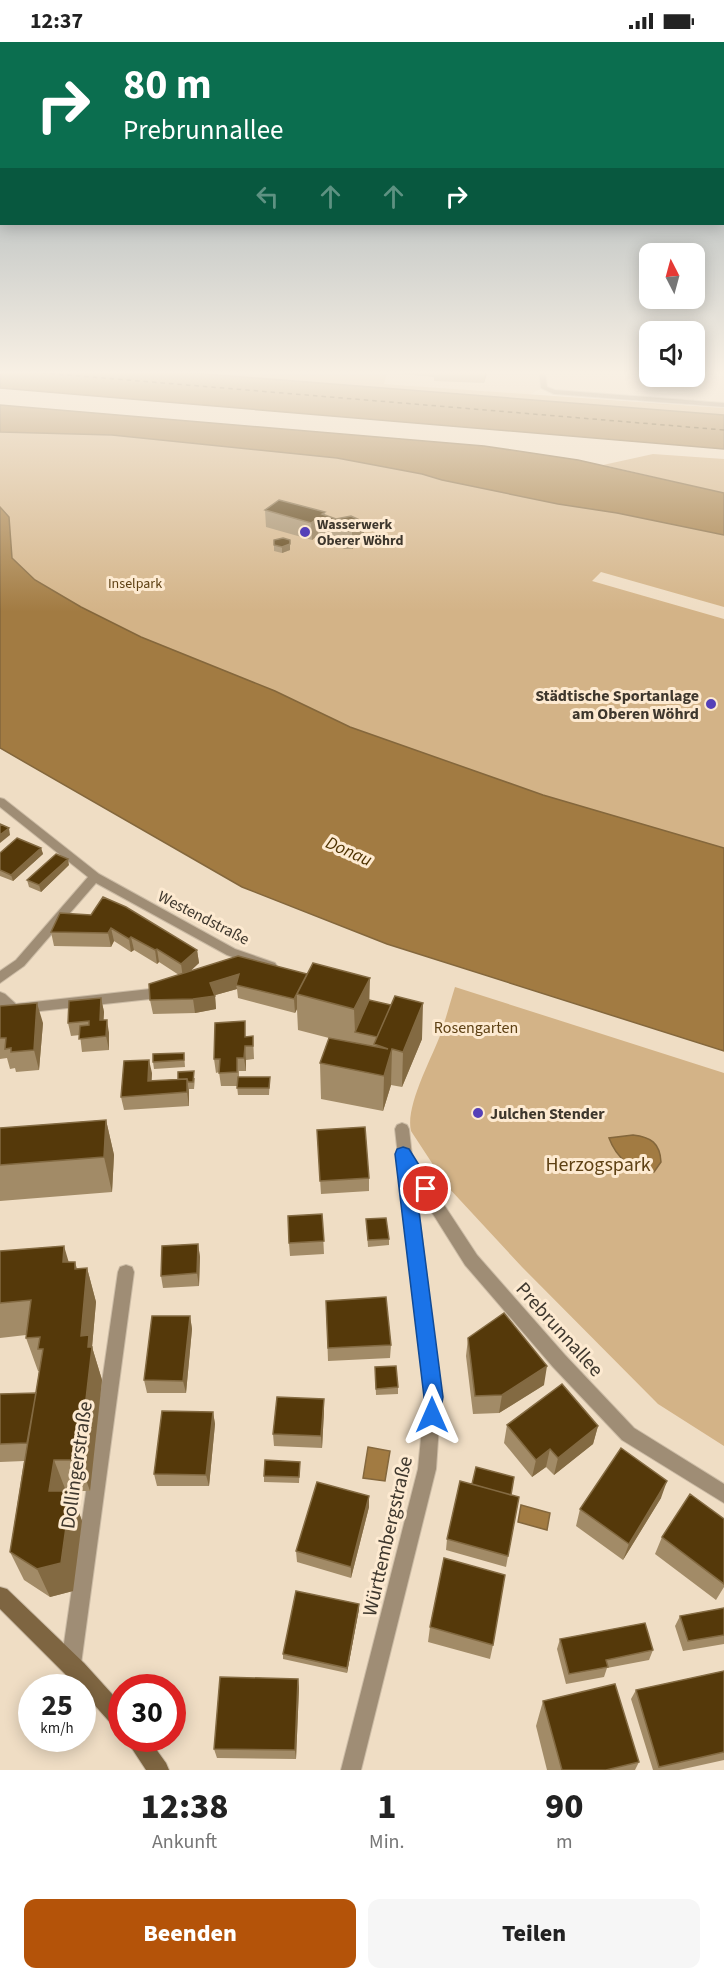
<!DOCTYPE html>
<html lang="de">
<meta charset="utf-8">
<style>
:root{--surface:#fff;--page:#f6f6f6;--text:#222;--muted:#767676;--accent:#b45309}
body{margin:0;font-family:"Source Sans 3",sans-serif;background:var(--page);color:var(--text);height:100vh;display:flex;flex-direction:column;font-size:22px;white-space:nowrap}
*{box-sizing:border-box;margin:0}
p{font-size:20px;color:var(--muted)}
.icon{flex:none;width:33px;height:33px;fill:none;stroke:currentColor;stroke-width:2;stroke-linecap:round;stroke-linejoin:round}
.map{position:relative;height:1728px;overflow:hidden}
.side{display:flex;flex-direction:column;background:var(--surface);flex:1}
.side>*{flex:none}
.hud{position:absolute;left:0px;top:0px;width:724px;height:183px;box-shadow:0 3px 15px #0003;background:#0b6e4f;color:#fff;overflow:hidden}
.needle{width:39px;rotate:354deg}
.fabs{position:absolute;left:639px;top:201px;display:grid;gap:12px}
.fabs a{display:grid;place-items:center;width:66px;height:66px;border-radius:12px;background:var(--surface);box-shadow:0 3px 15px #0003;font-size:30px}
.speed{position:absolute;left:18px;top:1632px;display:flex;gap:12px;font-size:30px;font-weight:700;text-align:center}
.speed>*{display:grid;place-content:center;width:78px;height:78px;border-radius:50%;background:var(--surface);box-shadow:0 3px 15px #0003;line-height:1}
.speed small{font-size:15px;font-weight:400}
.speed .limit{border:9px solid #d22;background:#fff;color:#111}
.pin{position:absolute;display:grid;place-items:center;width:51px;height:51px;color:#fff;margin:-26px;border:3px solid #fff;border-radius:50%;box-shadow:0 2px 6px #0007}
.me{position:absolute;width:66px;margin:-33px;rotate:0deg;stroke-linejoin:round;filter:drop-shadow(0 0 4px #0008)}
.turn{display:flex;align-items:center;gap:21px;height:126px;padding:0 24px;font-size:27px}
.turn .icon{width:78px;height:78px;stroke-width:2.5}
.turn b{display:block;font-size:42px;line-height:51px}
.lanes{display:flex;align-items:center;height:57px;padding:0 24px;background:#0003;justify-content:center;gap:30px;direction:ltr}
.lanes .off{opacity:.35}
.eta{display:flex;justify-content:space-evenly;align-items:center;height:102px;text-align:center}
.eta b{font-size:36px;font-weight:800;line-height:42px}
.cta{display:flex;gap:12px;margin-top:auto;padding:12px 24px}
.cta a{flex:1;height:69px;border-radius:12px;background:var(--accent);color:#fff;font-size:24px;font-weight:800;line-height:69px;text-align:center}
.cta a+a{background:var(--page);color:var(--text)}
.status{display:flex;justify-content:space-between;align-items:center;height:42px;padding:0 30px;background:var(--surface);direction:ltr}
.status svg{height:16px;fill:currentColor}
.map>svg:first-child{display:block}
.built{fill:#e8d1b2}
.green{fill:#d3b387}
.water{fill:#a27b42;stroke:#84673c;stroke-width:1.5}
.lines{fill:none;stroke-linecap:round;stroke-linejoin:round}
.ferry{stroke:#4f3302;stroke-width:1.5;stroke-dasharray:4.5 4;stroke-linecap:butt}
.street-casing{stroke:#ccbca6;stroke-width:2}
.secondary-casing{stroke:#ccbca6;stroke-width:2}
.street{fill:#9f8d75;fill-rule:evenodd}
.secondary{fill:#7e6541;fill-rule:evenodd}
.wall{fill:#a28b67}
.shaded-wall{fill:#836a42}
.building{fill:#55390a;stroke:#836a42;stroke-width:1.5}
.route{fill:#1a73e8;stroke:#114b97;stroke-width:1.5}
.poi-dot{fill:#5540b8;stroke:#fdead1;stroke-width:2}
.labels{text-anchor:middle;stroke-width:6;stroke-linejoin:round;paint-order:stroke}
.far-poi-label{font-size:14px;font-weight:bold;fill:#3e372d;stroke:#fdead1;text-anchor:start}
.far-park-label{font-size:14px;fill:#5e4114;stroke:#fdead1}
.poi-label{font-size:16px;font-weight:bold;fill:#3e372d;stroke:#fdead1;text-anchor:end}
.street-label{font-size:16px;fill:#3e372d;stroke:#fdead1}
.park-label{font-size:16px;fill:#5e4114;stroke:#fdead1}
.water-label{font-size:18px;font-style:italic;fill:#4f3302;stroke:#fdead1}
.near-park-label{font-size:20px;fill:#5e4114;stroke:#fdead1}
.near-street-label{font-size:20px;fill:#3e372d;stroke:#fdead1}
</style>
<div class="status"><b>12:37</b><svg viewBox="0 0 49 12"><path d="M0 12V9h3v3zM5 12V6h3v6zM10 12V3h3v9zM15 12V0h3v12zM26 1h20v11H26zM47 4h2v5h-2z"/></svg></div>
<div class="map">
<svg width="724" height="1728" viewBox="0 0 724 1728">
<rect width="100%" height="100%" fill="#efddc4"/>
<path class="built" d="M388 328H549L547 343 529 353 383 342Z"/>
<path class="green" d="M156 328H388L384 342 724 366V373Z
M0 390 112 393 337 416 422 432 442 438 558 462 617 471 724 493V565L601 530 592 539 724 577V808L543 753 350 685 275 649 141 595 81 565 35 538 12 516 9 475 0 465Z
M653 412 724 417V451L603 423Z
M455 945 724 1031V1404L658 1362 522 1225 447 1144 411 1089C405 1064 432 1016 441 991 446 976 450 961 455 945Z"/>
<path class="water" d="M0 328H156L724 373V407L0 346Z
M0 363 484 404 578 418 724 451V493L617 471 558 462 442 438 422 432 337 416 112 393 0 390Z
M0 465 9 475 12 516 35 538 81 565 141 595 275 649 350 685 543 753 724 806V1009L387 902 242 845 0 706Z
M633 1093C651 1095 660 1101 661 1120L654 1130C632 1130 616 1115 609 1096Z
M368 1405 390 1409 385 1439 363 1436Z
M521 1463 550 1471 547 1488 518 1480Z"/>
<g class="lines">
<path class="ferry" d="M8 328 724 388"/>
<defs>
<path id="street" d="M539 328H545L547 345 555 348 724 361V365L554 352 541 346Z
M0 756 4 757 99 832 235 907 275 921 277 924 275 927 271 929 227 913 96 841 24 924 0 941V929L16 918 88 835 0 765Z
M150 947 155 949 156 952 155 955 150 957 13 972 8 970 0 963V950L5 952 16 962Z
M402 1081 407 1083 409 1087 412 1114 477 1213 565 1313 634 1386 724 1442V1461L622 1398 553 1325 465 1223 416 1145 441 1355 436 1427 361 1728H341L418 1427 425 1355 395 1087 397 1083Z
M126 1223 132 1225 134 1230 81 1622 78 1629 71 1632 64 1629 61 1622 118 1230 120 1225Z"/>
<path id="secondary" d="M0 1545 7 1547 84 1621 122 1663V1689L115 1686 82 1649V1646H79L0 1567Z
M125 1696H148L166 1721 169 1728H146Z"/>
</defs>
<use href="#street" class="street-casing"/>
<use href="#secondary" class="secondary-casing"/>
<use href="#street" class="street"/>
<use href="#secondary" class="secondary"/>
</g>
<path class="wall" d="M403 328H488L484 341 434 339V335L403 332Z
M265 468 325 470V473L336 477 364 480V497L352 507H344L341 504H334L331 501V499L329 498V496L318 493 312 498 266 485Z
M274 498 290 508 282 511 274 509Z
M41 806 43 812 13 839 0 834V811Z
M69 823 41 850 29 845 27 838Z
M60 871 197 908 199 921 190 929 369 958 422 997 402 1045 391 1043 383 1069 321 1057 320 1021 329 996 298 988 297 967 295 971 238 956 237 947 215 953 216 967 195 971 153 972 150 958 179 933 159 920 157 922 134 908 131 910 114 899 111 905 54 904 51 890Z
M101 956 104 970 103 978 109 991V1008L82 1010 80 993 71 994 68 981Z
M0 964 43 981 39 1028 16 1030 15 1026 10 1027 7 1016 0 1017Z
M253 994 254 1017 246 1018V1029H239V1035H270L269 1053H238L237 1044H221L219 1030 216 1031 214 1017 246 995Z
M184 1011 185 1025 154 1027 153 1020Z
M152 1031 151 1039 195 1036 194 1047H189V1064L124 1068 121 1055Z
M106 1078 114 1113 112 1150 0 1159V1086Z
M317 1088 369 1136V1149L321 1152Z
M322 1172 324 1212 290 1214 289 1201Z
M366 1177 389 1197V1203L368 1205Z
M198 1202 200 1215 199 1244 163 1246 161 1234Z
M0 1209 69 1220 77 1227 87 1226 96 1260 92 1305 102 1338 90 1449H71L82 1479 73 1549 50 1555 24 1538 10 1510 24 1419 0 1420V1352L36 1351 39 1329H38L26 1296V1293L0 1296Z
M326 1259 391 1303 390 1316 328 1319Z
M190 1274 192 1287 186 1351H147L144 1338Z
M468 1296 544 1343 499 1371 473 1372 466 1314Z
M375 1325 398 1345V1352L376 1353Z
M324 1369 322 1406 274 1404 273 1392Z
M213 1370 215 1382 209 1444H157L154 1432Z
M507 1383 598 1384 593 1402 554 1433 546 1425 532 1435 504 1401Z
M300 1420 299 1441 264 1440V1434Z
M511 1453 519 1455 506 1525 446 1508 447 1497Z
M369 1454V1465L351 1536 297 1520 296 1509Z
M661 1456 623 1518 576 1484 580 1467Z
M724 1477V1545L716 1558 655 1512 662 1495Z
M359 1562V1567L347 1631 283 1617V1612Z
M724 1566V1602L683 1609 675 1584 680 1574Z
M430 1585 493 1603 490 1617 428 1600Z
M560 1597 653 1608 649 1618 607 1626 604 1635 566 1642 557 1607Z
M724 1629V1718L679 1728H653L631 1657 636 1648Z
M298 1637 299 1646 296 1717 217 1716 214 1707Z
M543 1659 639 1720 635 1728H547L536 1684Z"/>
<path class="shaded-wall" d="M485 328H488L484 341Z
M318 476V493L312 498 311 481Z
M364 480V497L352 507V489Z
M290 498V508L282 511V505Z
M9 786 10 793 0 801V793Z
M41 806 43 812 13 839 11 833Z
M68 817 69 823 41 850 39 843Z
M111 886 114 899 111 905 108 891Z
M131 895 134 908 131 910 129 897Z
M157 907 159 920 157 922 155 908Z
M197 908 199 921 183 936 181 922Z
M239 932 236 943 237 947 212 954 210 941Z
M370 936 369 971 355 990 354 967Z
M297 953V967L295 971 294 957Z
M215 954 216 967 195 971 193 957Z
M101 956 104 970 103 992 100 978Z
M37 961 43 981 39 1028 34 1008Z
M423 961 422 997 402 1045 403 1010Z
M107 978 109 991V1008L106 994Z
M245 1004 246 1018V1029L244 1016Z
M392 1007 391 1043 383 1069 384 1034Z
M149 1018 152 1031 151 1053 148 1039Z
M187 1037 189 1050V1064L187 1050Z
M106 1078 114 1113 112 1150 104 1115Z
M198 1202 200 1215 199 1244 197 1231Z
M64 1204 74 1238 63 1220Z
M75 1220 84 1252 87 1226 96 1260 92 1305 102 1338 90 1449 79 1418Z
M190 1274 192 1287 186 1351 183 1339Z
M547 1324 544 1343 499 1371 502 1353Z
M324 1357V1369L322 1406 321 1394Z
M213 1370 215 1382 209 1444 206 1433Z
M598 1384 593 1402 554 1433 558 1416Z
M550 1407 546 1425 532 1435 536 1418Z
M54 1418 66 1449H49Z
M667 1439 661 1456 623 1518 629 1502Z
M71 1449 82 1479 73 1549 50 1555 37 1527Z
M369 1454V1465L351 1536V1525Z
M359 1562V1567L347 1631V1626Z
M298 1637 299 1646 296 1717 295 1708Z"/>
<path class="building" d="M279 458 325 470 322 472 336 477 351 474 364 480 352 489H344L341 487H334L331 484 333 482 329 481 331 480 318 476 311 481 265 468Z
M283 496 290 498V502L282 505 274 503V498Z
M0 782 9 786 0 793Z
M17 796 41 806 11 833 0 828V811Z
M56 812 68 817 39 843 27 838Z
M103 855 126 865 197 908 181 922 157 907 155 908 131 895 129 897 111 886 108 891 51 890 60 871 91 873Z
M238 914 307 932 294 957 236 943 239 932 210 941 215 954 193 957 150 958 149 942Z
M313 921 370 936 354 967 297 952Z
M395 954 423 961 403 1010 392 1007 384 1034 320 1021 329 996 388 1007 374 1002Z
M101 956 100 978H107L106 994 79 997 80 984 89 983V979L68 981 69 959Z
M369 958 391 963 377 995 355 990Z
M37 961 34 1008 11 1010V1006L5 1007 6 996H0V964Z
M245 979V995L253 994V1004H245L244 1016H237V1030L219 1031 220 1017H214L215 981Z
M184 1011V1018L153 1020V1012Z
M149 1018 148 1039 187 1037V1050L121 1055 124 1019Z
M194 1029 193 1040H188L187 1037H178V1030Z
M238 1035H270L269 1046H237Z
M106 1078 104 1115 0 1123V1086Z
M365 1085 369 1136 320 1139 317 1088Z
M322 1172 324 1199 289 1201 288 1174Z
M386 1176 389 1197 368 1198 366 1177Z
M198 1202 197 1231 161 1234 162 1204Z
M64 1204 63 1220H75V1227L87 1226 81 1294 89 1293 88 1305H92L79 1418H54L49 1449H71L61 1521 37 1527 10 1510 43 1307H38L40 1295 26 1296 31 1258 0 1261V1209Z
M386 1255 391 1303 328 1306 326 1259Z
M504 1271 547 1324 502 1353 475 1354 468 1296Z
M152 1274H190L183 1339 144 1338Z
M396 1324 398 1345 376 1347 375 1325Z
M562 1342 598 1384 558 1416 550 1407 536 1418 507 1383Z
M36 1351 27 1401 0 1402V1352Z
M277 1355 324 1357 321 1394 273 1392Z
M162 1369 213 1370 206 1433 154 1432Z
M621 1406 667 1439 629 1502 580 1467Z
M265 1418 300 1420 299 1435 264 1434Z
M476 1425 514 1435 511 1453 472 1442Z
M460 1439 519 1455 508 1514 447 1497Z
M317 1440 369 1454 351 1525 296 1509Z
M690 1452 724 1477V1542L662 1495Z
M444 1516 505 1533 493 1603 430 1585Z
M296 1549 359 1562 347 1626 283 1612Z
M724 1566V1593L688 1599 680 1574Z
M645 1581 653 1608 606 1618 608 1625 569 1632 560 1597Z
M724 1629V1710L659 1725 636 1648Z
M220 1635 298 1637 295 1708 214 1707Z
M615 1642 639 1720 606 1728H562L543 1659Z"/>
<linearGradient id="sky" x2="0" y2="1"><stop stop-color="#8c9da6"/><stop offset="0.58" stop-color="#f8f0e4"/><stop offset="1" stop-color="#f8f0e4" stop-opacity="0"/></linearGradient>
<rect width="724" height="570" fill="url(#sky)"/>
<path class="route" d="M403 1105 409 1107 434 1147 432 1152C423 1155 420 1153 416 1146L443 1355 439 1379 432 1382 425 1379 422 1373 424 1355 395 1112 397 1107Z"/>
<g class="poi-dot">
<circle cx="305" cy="490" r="6"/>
<circle cx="711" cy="662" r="6"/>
<circle cx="478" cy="1071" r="6"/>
</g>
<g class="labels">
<g class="far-poi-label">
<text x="317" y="487">Wasserwerk<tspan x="317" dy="16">Oberer Wöhrd</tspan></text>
</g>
<g class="far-park-label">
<text x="135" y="546">Inselpark</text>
</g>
<g class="poi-label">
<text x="699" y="659">Städtische Sportanlage<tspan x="699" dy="18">am Oberen Wöhrd</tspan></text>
<text x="490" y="1077" text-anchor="start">Julchen Stender</text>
</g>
<g class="street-label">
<text transform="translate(204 875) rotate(27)" y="6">Westendstraße</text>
</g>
<g class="park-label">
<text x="476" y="991">Rosengarten</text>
</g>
<g class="water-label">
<text transform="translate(349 809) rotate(24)" y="6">Donau</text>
</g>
<g class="near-park-label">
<text x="598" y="1129">Herzogspark</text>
</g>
<g class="near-street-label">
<text transform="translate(560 1287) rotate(48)" y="7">Prebrunnallee</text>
<text transform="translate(76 1423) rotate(-82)" y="7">Dollingerstraße</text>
<text transform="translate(387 1494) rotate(-77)" y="7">Württembergstraße</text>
</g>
</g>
</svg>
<div class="fabs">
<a><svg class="needle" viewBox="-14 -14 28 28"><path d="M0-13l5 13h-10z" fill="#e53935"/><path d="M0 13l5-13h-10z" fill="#767676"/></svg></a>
<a><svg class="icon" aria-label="sound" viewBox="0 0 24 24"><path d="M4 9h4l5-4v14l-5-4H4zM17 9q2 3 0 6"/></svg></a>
</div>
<div class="speed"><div>25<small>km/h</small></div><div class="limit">30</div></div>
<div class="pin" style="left:426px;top:1147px;background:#d93025"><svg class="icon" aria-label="arrive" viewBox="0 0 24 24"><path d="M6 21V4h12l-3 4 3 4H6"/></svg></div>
<svg class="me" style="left:432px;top:1373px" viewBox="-20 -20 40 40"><path d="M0-17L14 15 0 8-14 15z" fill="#1a73e8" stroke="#fff" stroke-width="4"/></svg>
<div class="hud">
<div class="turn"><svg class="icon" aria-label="right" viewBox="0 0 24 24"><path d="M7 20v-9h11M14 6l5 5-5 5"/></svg><div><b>80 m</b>Prebrunnallee</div></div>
<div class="lanes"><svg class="icon off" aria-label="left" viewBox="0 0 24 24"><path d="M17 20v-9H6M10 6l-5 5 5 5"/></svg><svg class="icon off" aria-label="ahead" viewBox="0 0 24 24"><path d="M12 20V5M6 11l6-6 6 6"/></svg><svg class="icon off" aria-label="ahead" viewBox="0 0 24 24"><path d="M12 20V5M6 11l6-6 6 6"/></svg><svg class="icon" aria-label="right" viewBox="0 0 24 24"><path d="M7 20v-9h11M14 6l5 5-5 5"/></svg></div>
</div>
</div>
<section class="side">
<div class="eta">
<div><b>12:38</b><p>Ankunft</p></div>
<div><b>1</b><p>Min.</p></div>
<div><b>90</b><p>m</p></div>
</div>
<div class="cta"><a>Beenden</a><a>Teilen</a></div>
</section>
